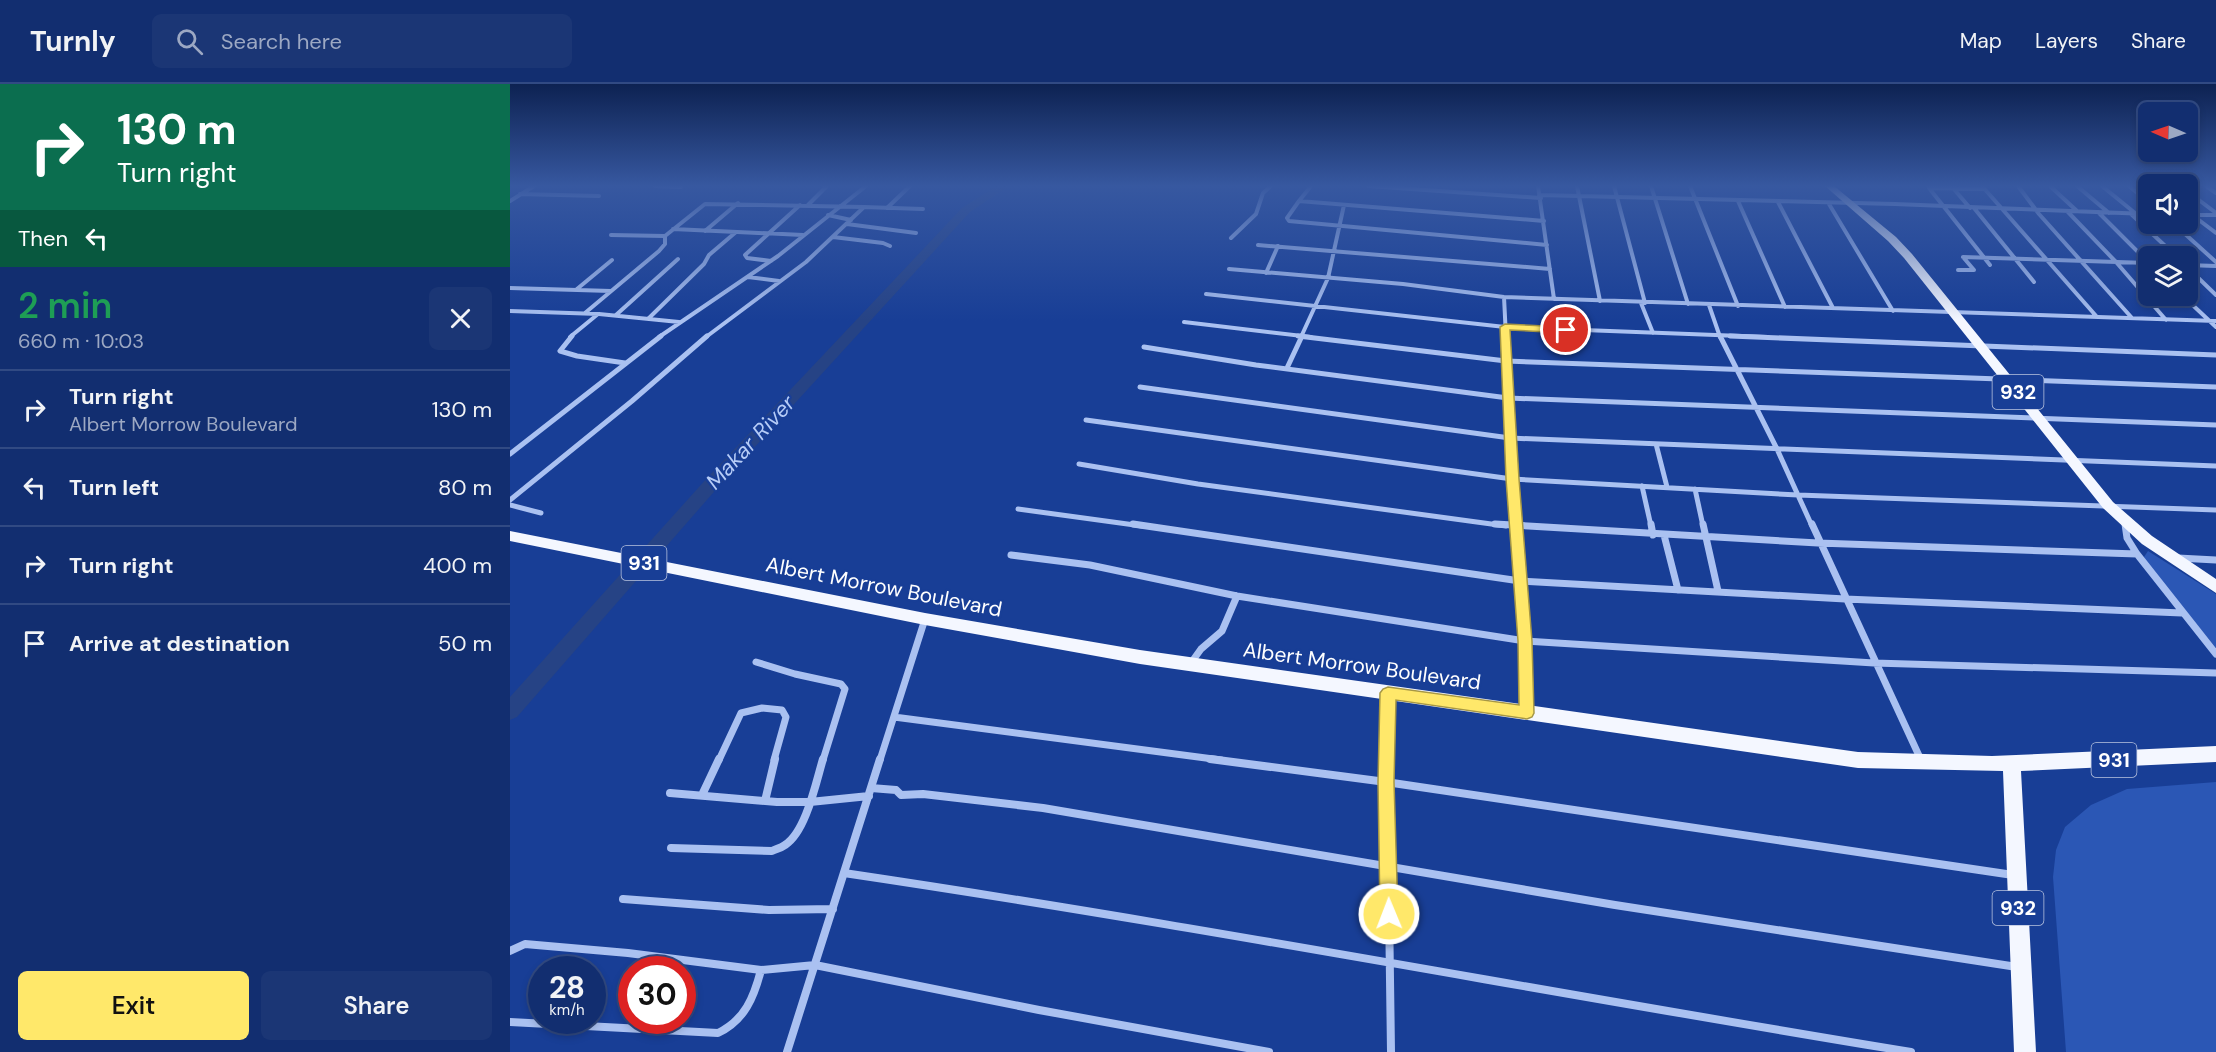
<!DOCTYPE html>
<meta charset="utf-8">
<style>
:root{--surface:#122e70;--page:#1b3675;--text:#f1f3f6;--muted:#9ca8c3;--line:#314a83;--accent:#ffe86a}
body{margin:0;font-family:"DM Sans",sans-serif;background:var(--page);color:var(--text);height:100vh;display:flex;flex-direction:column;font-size:22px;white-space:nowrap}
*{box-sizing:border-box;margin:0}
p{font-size:20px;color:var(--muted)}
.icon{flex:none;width:33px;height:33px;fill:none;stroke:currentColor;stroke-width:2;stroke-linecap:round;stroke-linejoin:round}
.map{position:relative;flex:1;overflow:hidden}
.details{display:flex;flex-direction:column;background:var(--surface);width:510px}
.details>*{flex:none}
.guide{background:#0b6e4f;color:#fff;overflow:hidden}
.needle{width:39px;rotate:272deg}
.buttons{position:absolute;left:1628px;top:18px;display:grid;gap:12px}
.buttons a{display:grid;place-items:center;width:60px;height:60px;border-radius:9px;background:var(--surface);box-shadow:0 3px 9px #0003,0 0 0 2px var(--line);font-size:30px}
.speed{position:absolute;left:18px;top:872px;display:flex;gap:12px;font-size:30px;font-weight:700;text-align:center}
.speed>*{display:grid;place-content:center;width:78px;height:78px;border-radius:50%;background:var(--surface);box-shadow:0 3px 9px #0003,0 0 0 2px var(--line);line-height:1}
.speed small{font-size:15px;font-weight:400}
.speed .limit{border:9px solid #d22;background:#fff;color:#111}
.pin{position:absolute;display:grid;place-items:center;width:51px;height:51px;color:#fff;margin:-26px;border:3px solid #fff;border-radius:50%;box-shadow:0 2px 6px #0007}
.me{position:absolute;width:66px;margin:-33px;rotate:359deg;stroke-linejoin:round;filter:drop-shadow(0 0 4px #0008)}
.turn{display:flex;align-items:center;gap:21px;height:126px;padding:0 18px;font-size:27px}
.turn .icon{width:78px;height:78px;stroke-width:2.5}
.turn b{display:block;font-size:42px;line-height:51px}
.then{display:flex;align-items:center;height:57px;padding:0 18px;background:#0003;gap:12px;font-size:22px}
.round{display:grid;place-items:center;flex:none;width:63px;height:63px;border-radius:9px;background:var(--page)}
.overview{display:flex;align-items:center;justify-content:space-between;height:102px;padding:0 18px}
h1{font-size:36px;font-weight:600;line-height:45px;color:#1e9e55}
.action{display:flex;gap:12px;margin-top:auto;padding:12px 18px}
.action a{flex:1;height:69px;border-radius:9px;background:var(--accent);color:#111;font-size:24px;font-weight:600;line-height:69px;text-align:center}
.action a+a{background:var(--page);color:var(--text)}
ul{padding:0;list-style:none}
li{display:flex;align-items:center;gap:18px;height:78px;padding:0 18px;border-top:2px solid var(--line)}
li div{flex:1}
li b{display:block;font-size:22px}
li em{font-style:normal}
header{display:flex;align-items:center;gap:36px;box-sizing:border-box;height:84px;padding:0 30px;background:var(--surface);border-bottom:2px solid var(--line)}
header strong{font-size:28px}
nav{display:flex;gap:33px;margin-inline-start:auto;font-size:21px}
.search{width:420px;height:54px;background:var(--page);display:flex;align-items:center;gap:15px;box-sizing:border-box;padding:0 21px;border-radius:9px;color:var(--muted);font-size:22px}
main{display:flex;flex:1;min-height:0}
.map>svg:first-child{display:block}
.green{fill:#2b57b5}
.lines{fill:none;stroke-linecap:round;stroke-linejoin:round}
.river{fill:#264385;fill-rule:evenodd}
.street-far3{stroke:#aac1f1;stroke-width:4}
.street-far2{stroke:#aac1f1;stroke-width:5}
.street-far1{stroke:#aac1f1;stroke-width:7}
.street{stroke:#aac1f1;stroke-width:8}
.primary{fill:#f4f7ff;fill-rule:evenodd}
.route{fill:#ffe86a;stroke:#a69745;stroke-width:1.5}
.labels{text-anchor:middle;stroke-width:4.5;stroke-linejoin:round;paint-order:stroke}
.shield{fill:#183e96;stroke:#bac5e0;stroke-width:1.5}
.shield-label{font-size:20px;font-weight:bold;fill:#fff}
.street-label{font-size:21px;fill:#fff;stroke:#183e96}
.water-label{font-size:22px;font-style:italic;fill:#b6ccf7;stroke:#183e96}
</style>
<header>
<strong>Turnly</strong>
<div class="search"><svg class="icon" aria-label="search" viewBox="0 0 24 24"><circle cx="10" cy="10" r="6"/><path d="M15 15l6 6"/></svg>Search here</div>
<nav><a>Map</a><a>Layers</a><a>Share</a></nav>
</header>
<main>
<section class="details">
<div class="guide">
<div class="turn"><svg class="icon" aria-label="right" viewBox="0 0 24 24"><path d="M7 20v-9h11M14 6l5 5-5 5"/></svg><div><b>130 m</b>Turn right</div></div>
<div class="then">Then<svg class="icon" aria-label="left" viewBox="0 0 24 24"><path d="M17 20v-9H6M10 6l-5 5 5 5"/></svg></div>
</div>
<div class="overview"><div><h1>2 min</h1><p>660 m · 10:03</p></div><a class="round"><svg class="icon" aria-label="close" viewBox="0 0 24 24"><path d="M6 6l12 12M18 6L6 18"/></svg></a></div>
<ul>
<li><svg class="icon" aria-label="right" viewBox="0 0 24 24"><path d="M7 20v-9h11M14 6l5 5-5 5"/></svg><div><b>Turn right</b><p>Albert Morrow Boulevard</p></div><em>130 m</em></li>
<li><svg class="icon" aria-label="left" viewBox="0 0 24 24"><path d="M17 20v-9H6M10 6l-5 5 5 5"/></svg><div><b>Turn left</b></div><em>80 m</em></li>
<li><svg class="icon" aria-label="right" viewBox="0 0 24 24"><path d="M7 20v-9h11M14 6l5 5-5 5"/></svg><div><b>Turn right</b></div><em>400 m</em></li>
<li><svg class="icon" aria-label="arrive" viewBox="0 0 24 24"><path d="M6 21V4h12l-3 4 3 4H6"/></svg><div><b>Arrive at destination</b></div><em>50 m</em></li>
</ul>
<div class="action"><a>Exit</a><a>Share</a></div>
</section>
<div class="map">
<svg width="1706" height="968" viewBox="0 0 1706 968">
<rect width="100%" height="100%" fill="#183e96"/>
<path class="green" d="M1638 467 1706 510V564L1637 480 1634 473Z
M1706 698V968H1556L1543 793 1546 766 1555 743 1581 721 1617 705Z"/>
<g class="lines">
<path class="river" d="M486 102H499L460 128 210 401 7 633 0 636V613L198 393 452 124Z"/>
<path class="street-far3" d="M145 102 171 103
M801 102 789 117 1034 137
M858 102 1031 114
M1028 102 1044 215
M1067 102 1090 217
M1104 102 1135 219
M1141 102 1178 220
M1180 102 1228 222
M1472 102 1587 233
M1508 102 1529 130 1622 234
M1540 102 1567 127
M1567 102 1599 129
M1592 102 1625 129
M1619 102 1638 118
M1696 102 1706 109
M1443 104 1460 124
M1475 105 1419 104 1480 181
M1677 107 1706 129
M10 110 89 112
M1030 111 1385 120 1638 130
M0 117 24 102
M789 117 777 134 779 137 1037 161
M1228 117 1275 223
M1268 118 1323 224
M1319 120 1383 227
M298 121 317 102
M354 123 413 125
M377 124 400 102
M1464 124 1524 198
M1557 127 1606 178 1656 236
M1677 127 1706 149
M1588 128 1638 178
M1621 130 1666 172
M318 131 341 136
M1684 131H1706
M337 140 406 149
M1664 140 1706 178
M163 145 293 151
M195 147 228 119
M101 151 155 152
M323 153 373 159 380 162
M721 154 746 130 753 109 761 102
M748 161 1040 185
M1453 173 1638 179
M261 177 237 174 235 171 290 121
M1677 181 1706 182
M1677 183 1706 211
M719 185 893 200 994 213 1706 237
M1448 186H1464L1453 173
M756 189 768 162
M238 193 269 197
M0 204 101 207
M67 205 102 176
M696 210 995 243 1258 253
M1673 212 1706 243
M994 213 996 253
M1131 219 1143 249
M1199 221 1210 253
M0 227 89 230 169 238
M75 229 149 167 155 160V152L195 120 354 123 296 178 196 253
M106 231 168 175
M138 235 194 180 199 171 226 148
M674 238 801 253
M60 253 88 230
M149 253 268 172 356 102
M791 253 818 194 834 121"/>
<path class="street-far2" d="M62 252 50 267 67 272 115 279
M788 252 996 277 1706 303
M996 252 1007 442
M1210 252 1267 365 1302 442
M1220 252 1706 271
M634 263 746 281 998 314 1706 341
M777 284 792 252
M630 303 1000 354 1706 382
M576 336 1002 395 1288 411 1706 426
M1146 360 1157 403
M0 370 151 252
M569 380 688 400 996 442
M1132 402 1141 442
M1185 405 1193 442
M0 416 122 317 197 252
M0 421 31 429
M508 425 632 442
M1615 438V442"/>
<path class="street-far1" d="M623 440 1010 497 1335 515 1672 529
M985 440 1308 459 1627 470
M1007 440 1016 629
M1141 440 1143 451
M1193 440 1208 507
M1302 440 1411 676
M1615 440 1617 454 1627 470 1706 570
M1154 451 1168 506
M501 471 580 481 727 512 1015 557 1364 579 1706 589
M1668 474 1706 476
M246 578 285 590 331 600 335 605 313 676
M681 579 691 565 712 547 727 512
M384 633 711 676
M209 676 231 629 252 624 272 626 276 633 264 676
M370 676 415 535
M876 676 878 609"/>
<path class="street" d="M700 675 876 698 1503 791
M877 675 881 968
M1410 675 1411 677
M361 704 386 706 391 711 413 710 533 724 1105 821 1507 883
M160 709 267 718H300L359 712
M192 711 209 675
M255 717 265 675
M161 764 262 767C266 765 271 764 275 761 296 748 306 698 313 675
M334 789C691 842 1045 910 1401 968
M113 815 259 826 323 825
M0 867 15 860 118 869 251 886 305 881 529 926 759 968
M0 938 208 949C235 936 244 913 251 886
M277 968 370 675"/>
<path class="primary" d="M1315 102H1324L1386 153 1402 170 1603 418 1642 452 1706 495V509L1632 460 1593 424 1394 174 1378 157Z
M0 447 415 529 630 566 1348 668 1482 672 1706 662V678L1511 687 1526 968H1504L1493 687 1348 684 630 580 415 541 0 457Z"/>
</g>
<linearGradient id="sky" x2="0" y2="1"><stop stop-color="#0d2252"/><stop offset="0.43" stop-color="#3758a0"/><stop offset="1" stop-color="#3758a0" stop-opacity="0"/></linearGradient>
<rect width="1706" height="237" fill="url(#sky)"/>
<path class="route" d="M995 240 1056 243 1061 246 1056 249 1000 246 1009 395 1022 557 1024 629 1022 633 1017 635 886 616 884 698 888 830 885 836 879 839 872 836 870 830 868 698 870 609 873 605 878 603 1009 621 1008 557 996 395 990 243Z"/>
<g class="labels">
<g class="shield">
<rect x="1482.5" y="291" width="51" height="34" rx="4.5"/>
<rect x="111.5" y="462" width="45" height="34" rx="4.5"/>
<rect x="1581.5" y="659" width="45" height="34" rx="4.5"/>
<rect x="1482.5" y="807" width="51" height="34" rx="4.5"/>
</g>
<g class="shield-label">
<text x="1508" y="315">932</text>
<text x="134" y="486">931</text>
<text x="1604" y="683">931</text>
<text x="1508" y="831">932</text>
</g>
<g class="street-label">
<text transform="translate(374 503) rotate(11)" y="7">Albert Morrow Boulevard</text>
<text transform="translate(852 582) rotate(8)" y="7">Albert Morrow Boulevard</text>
</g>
<g class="water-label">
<text transform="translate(240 358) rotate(-47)" y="8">Makar River</text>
</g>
</g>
</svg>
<div class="buttons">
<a><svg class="needle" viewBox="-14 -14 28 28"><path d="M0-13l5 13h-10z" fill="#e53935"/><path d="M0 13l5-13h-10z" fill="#9ca8c3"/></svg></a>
<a><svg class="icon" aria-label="sound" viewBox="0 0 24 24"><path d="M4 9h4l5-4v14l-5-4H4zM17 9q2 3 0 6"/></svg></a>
<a><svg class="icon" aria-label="layers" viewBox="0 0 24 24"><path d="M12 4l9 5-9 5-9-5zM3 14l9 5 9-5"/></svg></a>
</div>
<div class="speed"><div>28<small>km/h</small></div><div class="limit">30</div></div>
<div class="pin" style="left:1056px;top:246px;background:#d93025"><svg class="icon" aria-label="arrive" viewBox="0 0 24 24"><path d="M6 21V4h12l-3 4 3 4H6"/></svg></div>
<svg class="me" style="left:879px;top:830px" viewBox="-20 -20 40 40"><circle r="17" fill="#ffe86a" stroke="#fff" stroke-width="3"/><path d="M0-11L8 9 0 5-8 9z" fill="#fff"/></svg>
</div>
</main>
